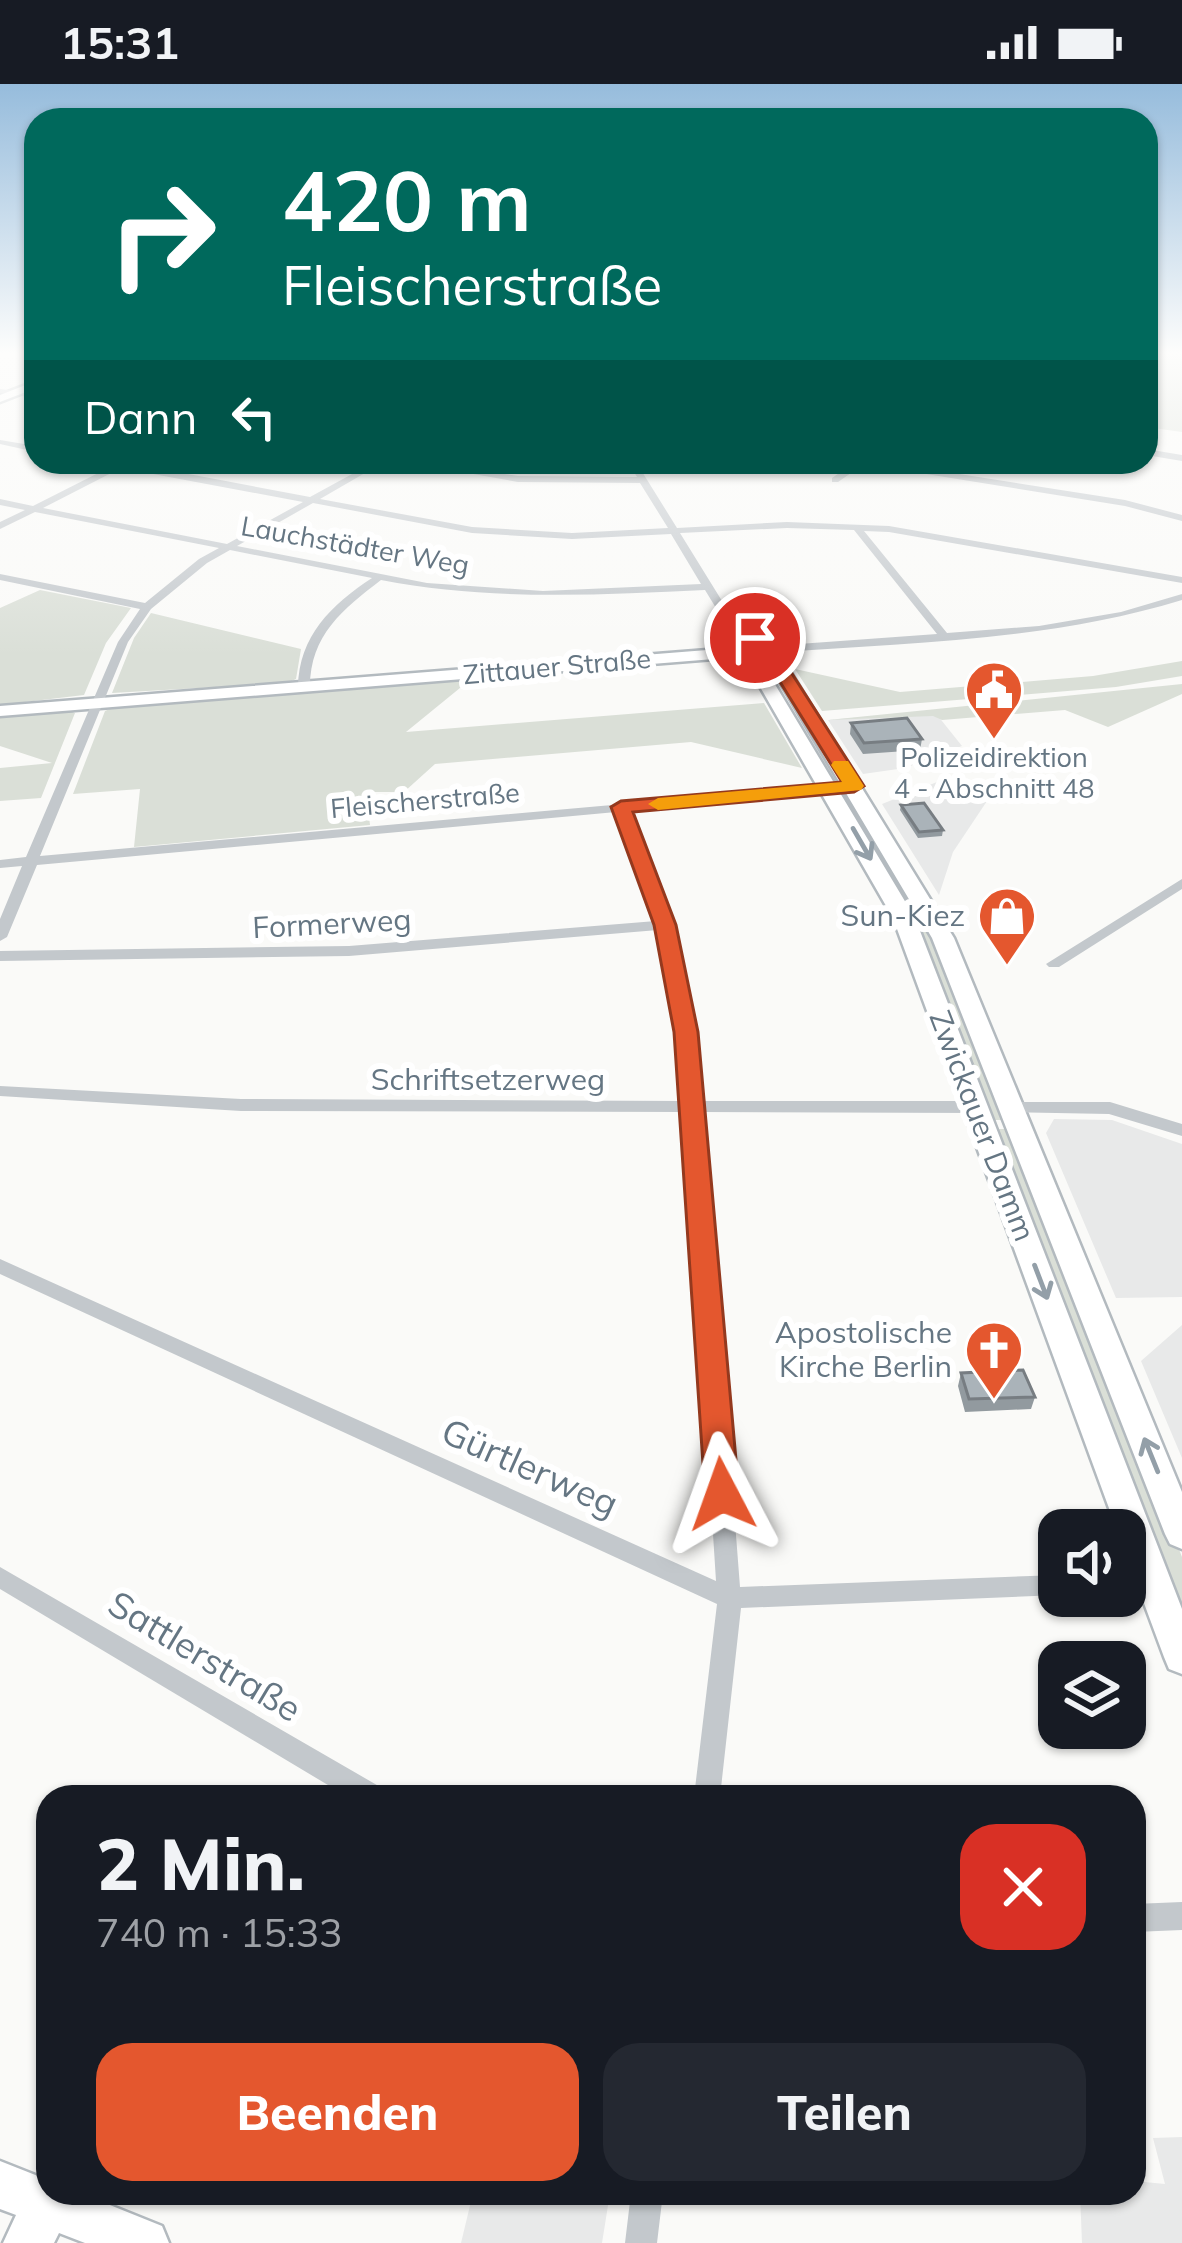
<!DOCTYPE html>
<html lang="de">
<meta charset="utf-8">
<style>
:root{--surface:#171b24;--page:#242831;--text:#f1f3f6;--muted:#9ea1a6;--accent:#e4572e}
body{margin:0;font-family:Mulish,sans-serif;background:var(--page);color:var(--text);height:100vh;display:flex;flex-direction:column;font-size:45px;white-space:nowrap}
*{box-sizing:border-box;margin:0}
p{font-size:39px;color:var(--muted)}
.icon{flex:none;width:66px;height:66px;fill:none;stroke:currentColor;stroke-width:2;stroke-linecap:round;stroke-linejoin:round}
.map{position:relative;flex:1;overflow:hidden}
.side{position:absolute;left:36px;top:1701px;width:1110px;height:420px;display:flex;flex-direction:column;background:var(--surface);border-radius:36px;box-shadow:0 3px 9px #0004}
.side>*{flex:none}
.hud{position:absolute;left:24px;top:24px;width:1134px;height:366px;border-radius:36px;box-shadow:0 3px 9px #0004;background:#00695c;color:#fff;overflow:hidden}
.fabs{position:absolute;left:1038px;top:1425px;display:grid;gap:24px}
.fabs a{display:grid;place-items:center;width:108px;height:108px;border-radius:24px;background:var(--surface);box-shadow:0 3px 9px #0004;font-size:60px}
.pin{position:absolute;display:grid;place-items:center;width:102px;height:102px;color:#fff;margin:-51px;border:6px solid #fff;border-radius:50%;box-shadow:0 3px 12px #0007}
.me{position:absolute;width:132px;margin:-66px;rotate:356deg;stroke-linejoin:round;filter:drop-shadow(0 0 9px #0008)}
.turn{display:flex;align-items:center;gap:42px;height:252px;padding:0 60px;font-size:54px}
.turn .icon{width:156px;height:156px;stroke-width:2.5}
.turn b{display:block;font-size:84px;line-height:102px}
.then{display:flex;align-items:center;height:114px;padding:0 60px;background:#0003;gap:24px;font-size:45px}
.round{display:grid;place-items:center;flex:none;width:126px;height:126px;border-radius:36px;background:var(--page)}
.head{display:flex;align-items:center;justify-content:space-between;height:204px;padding:0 60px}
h1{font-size:72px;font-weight:800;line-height:90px}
.action{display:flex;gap:24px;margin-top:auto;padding:24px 60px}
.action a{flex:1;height:138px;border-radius:36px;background:var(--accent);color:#fff;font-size:48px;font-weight:800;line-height:138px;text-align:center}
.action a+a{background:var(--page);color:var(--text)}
.status{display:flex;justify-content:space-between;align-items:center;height:84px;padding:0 60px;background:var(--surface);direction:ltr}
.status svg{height:33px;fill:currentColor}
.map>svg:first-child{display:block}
.built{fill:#e8e9e9}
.green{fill:#dadfd7}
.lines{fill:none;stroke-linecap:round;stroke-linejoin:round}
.secondary-casing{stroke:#b3babf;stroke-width:5}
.street{fill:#c3c8cc;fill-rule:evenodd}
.secondary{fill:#fff;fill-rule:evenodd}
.wall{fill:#929a9f}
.building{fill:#aab3b9;stroke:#777d82;stroke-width:3}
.oneway{stroke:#939fa8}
.route{fill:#e4572e;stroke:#94391e;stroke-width:3}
.slow{fill:#f59e0b}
.labels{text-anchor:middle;stroke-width:12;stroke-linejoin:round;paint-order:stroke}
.far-street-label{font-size:27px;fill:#657683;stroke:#fff}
.far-poi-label{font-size:27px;fill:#657683;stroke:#fff}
.poi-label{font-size:30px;fill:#657683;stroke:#fff;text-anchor:end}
.street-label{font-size:30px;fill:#657683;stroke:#fff}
.near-street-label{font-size:36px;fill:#657683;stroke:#fff}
</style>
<div class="status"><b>15:31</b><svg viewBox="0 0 49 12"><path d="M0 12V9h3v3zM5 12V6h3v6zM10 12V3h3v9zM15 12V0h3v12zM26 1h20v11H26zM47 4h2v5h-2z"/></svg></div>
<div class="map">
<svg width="1182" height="2159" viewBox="0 0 1182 2159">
<rect width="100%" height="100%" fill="#fafaf8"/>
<path class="built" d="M934 627 962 662 905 684 863 690 828 636Z
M942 696 987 717 953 768 939 811 882 720Z
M1054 1035 1112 1036 1182 1060V1213L1116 1214 1046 1049Z
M1182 1241V1374L1141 1277Z
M1182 2053V2159H1082L1080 2109H1134V2097L1165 2100 1153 2054Z
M473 2109H610L602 2159H461Z"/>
<path class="green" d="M1146 270H1182V348L1146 343Z
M40 506 131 524 106 559 84 611 0 621V524Z
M151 529 301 565 296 595 287 599 112 609 134 554Z
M1182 577V592L1116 603 822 627 795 585 900 608 1093 592Z
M471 595 406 648 764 619 802 684 691 658 435 680 404 708H366L370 741 134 763 140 705 73 710 105 627 116 622Z
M1182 600V610L1108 643 1065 626 942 636 933 632 828 636Z
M68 626 75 629 41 714 0 717V684L52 679 0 662V631Z
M855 713 934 848 1010 1036H993L930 875 842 714Z
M996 1045H1014L1182 1473V1535Z"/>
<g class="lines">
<defs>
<path id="secondary" d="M36 297V304L0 318V311Z
M769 561 777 566 954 854 1182 1408V1465L1170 1460 1165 1450 932 854 764 571 0 632V622Z
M750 578 764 582 915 834 1182 1525V1590L1169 1585 1164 1573 1125 1468V1446H1117L893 834 748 582Z
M0 2077 48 2096V2109H80L162 2142 169 2159H85L59 2149 54 2159H3L16 2131 0 2125Z"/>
</defs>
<use href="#secondary" class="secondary-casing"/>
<path class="street" d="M0 305 36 310V314L0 309Z
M0 356 36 362V368L0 360Z
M1146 365 1182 371V377L1146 371Z
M98 378H125L310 413 374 378H384L320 415 472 443 572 449 668 444 640 399 518 398 406 378H426L518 392 637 393 628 378H636L677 444 787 438 889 442 1182 493V499L889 448 864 447 947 549 1039 542 1121 528 1182 510V516C1048 557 908 559 769 569L745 555 754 568 748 571 744 570 705 506C596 511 489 517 381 496 343 525 310 551 310 603L304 606 298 603C299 552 331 521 372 494L230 466 207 479 151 525 128 558 40 772 859 699V705L854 706 629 727 672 841 681 875 699 1017H976L985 1023 976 1029 701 1028 707 1074 740 1503 1059 1491V1511L741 1524 720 1713H694L717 1520 0 1190V1175L716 1497 689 1074 684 1028 241 1027 0 1012V1002L241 1015 682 1017 665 875 658 846 349 872 0 877V867L349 862 656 837 616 728 37 781 7 853 0 857V835L22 782 0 784V776L26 773 118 558 140 525 0 496V490L145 519 199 475 219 464 35 428 0 445V438L25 426 0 421V415L33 422 112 382ZM121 384 303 418 227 460 43 424ZM313 419 472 449 572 455 671 450 701 500 543 507 427 499 237 462ZM787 444 854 446 937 550 771 562 735 538 680 449Z
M855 378H883L1125 416 1182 431V437L1125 422 864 380 838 398H832V394Z
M1182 795V805L1059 883H1049L1046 880Z
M1015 1018H1110L1182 1040V1052L1109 1030 1009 1028 1006 1024Z
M0 1483 382 1704 386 1713H348L0 1505Z
M1154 1488 1162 1491 1166 1498 1162 1505 1125 1509V1489Z
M1182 1818V1846L1134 1848V1820Z
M631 2109H663L657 2159H625Z"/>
<use href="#secondary" class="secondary"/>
</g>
<path class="wall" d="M851 639 922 655 920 666 863 670 850 650Z
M901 721 943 746 942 752 918 754 900 726Z
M961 1289 1035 1313 1031 1325 965 1328 958 1302Z"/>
<path class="building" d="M907 634 922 655 864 659 851 639Z
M924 719 943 746 919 748 901 721Z
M1023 1286 1035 1313 969 1315 961 1289Z"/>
<defs><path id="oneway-shaft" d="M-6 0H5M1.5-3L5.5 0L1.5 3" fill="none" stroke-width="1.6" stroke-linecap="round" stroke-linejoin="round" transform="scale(3)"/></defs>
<g class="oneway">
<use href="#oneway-shaft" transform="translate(862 760) rotate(60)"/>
<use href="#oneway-shaft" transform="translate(1041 1198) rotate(69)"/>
<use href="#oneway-shaft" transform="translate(1151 1371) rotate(-112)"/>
</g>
<linearGradient id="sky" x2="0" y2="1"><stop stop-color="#96bcdc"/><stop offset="0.47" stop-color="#fdfdfc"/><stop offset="1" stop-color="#fdfdfc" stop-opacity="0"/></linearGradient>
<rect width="1182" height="572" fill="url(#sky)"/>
<path class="route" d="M755 549 771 557 864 702 854 708 633 728 676 841 698 948 739 1410 734 1420 722 1424 710 1420 705 1410 674 948 654 841 611 723 621 717 842 698 759 564 747 554Z"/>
<path class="slow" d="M834 677H848L864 702 861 706 658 726 648 720 658 714 842 698 831 681Z"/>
<defs>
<symbol id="civic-pin" viewBox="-11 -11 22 30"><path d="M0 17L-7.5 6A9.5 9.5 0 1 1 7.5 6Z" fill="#e4572e" stroke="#fff"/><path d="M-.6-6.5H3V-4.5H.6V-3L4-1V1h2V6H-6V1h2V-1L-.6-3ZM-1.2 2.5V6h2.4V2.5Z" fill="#fff"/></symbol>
<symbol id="shop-pin" viewBox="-11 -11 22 30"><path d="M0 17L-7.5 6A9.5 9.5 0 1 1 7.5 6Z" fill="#e4572e" stroke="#fff"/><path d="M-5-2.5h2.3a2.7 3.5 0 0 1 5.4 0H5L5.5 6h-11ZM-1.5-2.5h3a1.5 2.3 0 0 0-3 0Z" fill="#fff"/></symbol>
<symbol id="church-pin" viewBox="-11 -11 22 30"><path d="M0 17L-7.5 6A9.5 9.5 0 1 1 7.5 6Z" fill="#e4572e" stroke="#fff"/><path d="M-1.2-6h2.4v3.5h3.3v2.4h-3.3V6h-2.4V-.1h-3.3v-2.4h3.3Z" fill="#fff"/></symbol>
</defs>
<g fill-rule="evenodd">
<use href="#civic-pin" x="961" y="573" width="66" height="90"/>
<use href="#shop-pin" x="974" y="799" width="66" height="90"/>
<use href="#church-pin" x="961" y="1233" width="66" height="90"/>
</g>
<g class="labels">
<g class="far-street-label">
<text transform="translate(355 462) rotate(10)" y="9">Lauchstädter Weg</text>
<text transform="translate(557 583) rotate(-5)" y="9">Zittauer Straße</text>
<text transform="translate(425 717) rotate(-5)" y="9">Fleischerstraße</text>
</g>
<g class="far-poi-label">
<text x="994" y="683">Polizeidirektion<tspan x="994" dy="31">4 - Abschnitt 48</tspan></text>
</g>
<g class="poi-label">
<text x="965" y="842">Sun-Kiez</text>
<text x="952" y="1259">Apostolische<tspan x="952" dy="34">Kirche Berlin</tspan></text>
</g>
<g class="street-label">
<text transform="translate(332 840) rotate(-3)" y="10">Formerweg</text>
<text x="488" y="1006">Schriftsetzerweg</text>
<text transform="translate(982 1042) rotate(69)" y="10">Zwickauer Damm</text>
</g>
<g class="near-street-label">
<text transform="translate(530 1383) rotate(24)" y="13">Gürtlerweg</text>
<text transform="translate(205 1572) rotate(31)" y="13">Sattlerstraße</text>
</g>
</g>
</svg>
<div class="fabs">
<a><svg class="icon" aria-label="sound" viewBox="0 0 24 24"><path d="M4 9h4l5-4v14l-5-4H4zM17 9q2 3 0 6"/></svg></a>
<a><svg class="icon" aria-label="layers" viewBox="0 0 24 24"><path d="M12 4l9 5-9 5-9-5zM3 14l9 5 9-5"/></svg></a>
</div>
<div class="pin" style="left:755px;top:554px;background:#d93025"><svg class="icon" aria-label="arrive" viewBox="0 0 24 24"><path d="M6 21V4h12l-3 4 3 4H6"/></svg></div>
<svg class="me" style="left:722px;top:1410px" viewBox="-20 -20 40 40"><path d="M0-17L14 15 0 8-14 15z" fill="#e4572e" stroke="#fff" stroke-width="4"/></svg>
<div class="hud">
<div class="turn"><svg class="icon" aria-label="right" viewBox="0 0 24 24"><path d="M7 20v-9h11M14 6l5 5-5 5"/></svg><div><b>420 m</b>Fleischerstraße</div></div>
<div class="then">Dann<svg class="icon" aria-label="left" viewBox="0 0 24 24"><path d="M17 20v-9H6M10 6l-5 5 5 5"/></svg></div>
</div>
<section class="side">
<div class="head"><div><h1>2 Min.</h1><p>740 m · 15:33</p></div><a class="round" style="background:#d93025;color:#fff"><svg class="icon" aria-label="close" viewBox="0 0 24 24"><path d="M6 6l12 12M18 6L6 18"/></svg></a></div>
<div class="action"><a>Beenden</a><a>Teilen</a></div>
</section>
</div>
